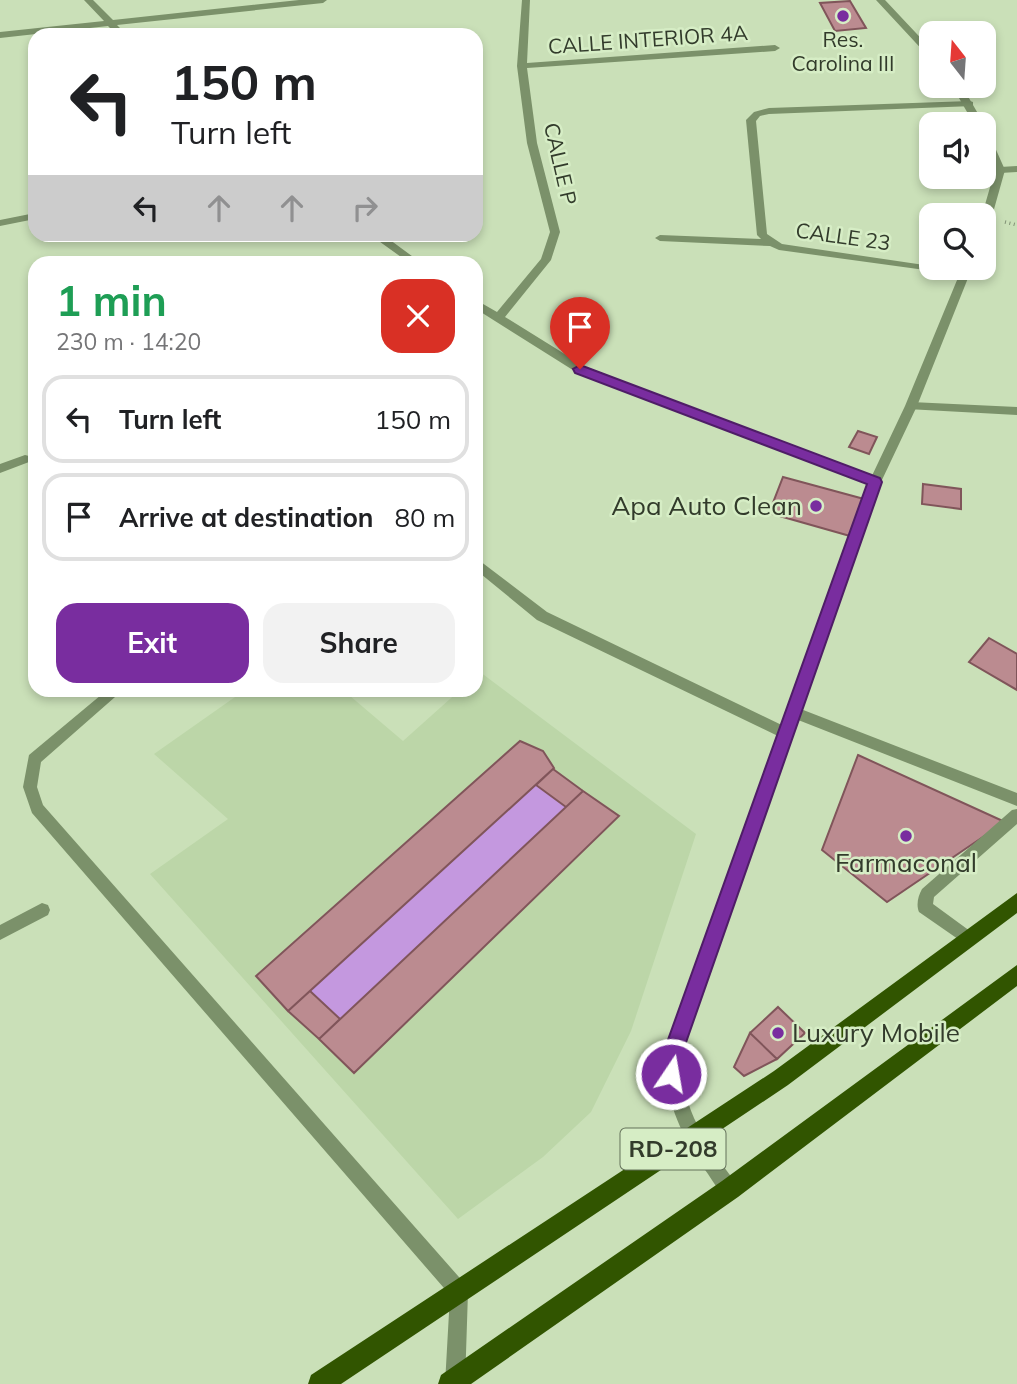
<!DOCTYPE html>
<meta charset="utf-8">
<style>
:root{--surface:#fff;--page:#f2f2f2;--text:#202124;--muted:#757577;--line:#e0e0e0;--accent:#792d9f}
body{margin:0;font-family:Mulish,sans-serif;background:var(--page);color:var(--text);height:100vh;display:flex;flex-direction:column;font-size:26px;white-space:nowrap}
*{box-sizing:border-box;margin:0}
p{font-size:23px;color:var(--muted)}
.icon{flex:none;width:38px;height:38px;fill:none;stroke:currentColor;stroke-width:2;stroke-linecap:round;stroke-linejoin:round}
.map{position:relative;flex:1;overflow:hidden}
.drawer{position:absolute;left:28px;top:256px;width:455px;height:441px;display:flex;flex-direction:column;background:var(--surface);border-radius:21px;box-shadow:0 4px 10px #0003}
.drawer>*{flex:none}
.banner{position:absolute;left:28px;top:28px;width:455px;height:214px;border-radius:21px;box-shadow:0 4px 10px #0003;background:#fff;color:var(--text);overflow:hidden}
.needle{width:46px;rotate:343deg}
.buttons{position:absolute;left:919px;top:21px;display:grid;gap:14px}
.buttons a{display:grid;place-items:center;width:77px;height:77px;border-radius:14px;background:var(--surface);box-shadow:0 4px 10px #0003;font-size:35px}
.pin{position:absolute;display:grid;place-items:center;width:60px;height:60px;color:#fff;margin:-72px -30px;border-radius:50% 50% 50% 0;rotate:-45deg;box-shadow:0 0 7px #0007}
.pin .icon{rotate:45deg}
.me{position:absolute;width:77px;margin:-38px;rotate:12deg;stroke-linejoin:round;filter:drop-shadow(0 0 5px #0008)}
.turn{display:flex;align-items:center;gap:24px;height:147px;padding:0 28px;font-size:32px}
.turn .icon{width:91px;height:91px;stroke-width:2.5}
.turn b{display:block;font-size:49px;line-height:60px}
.lanes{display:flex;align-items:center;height:66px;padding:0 28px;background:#0003;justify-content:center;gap:35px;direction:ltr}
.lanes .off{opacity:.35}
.round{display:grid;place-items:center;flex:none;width:74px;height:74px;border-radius:21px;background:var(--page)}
.overview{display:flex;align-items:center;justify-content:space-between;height:119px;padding:0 28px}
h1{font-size:42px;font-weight:700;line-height:52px;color:#1e9e55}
.button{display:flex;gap:14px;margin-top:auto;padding:14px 28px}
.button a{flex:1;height:80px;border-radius:21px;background:var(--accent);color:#fff;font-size:28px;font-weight:700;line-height:80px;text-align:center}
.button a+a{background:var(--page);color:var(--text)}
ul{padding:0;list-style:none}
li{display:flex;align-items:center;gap:21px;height:88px;margin:0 14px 10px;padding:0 14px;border:4px solid var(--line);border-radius:21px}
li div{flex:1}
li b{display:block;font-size:26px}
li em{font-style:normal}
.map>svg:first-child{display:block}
.built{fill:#bcd6a8}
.green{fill:#c498df}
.building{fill:#bb8b90;stroke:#80555a;stroke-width:2}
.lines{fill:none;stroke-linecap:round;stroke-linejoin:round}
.path{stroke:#819175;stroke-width:3.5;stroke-dasharray:1 3.5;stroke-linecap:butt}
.service{fill:#7b916a;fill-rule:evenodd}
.minor{fill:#7b916a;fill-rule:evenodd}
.tertiary{fill:#7b916a;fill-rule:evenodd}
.primary{fill:#315500;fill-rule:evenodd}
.route{fill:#792d9f;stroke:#4f1d67;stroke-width:2}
.poi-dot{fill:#792d9f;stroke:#d6edc5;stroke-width:2.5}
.labels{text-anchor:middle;stroke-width:5;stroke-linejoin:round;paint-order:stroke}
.far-street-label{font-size:21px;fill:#323b2b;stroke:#d6edc5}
.far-poi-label{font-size:21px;fill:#323b2b;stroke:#d6edc5}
.shield{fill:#d6edc5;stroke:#637059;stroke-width:2}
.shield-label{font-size:24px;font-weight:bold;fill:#323b2b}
.poi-label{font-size:26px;fill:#323b2b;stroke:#d6edc5;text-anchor:end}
</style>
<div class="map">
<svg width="1017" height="1384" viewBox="0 0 1017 1384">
<rect width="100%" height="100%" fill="#cae0b8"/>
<path class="built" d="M480 672 696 834 631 1031 591 1112 543 1157 458 1219 150 874 228 819 154 754 245 690H343L403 741 460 690H476V676Z"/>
<path class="green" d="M536 785 566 807 340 1019 310 991Z"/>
<path class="building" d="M850 1 866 28 835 31 820 3Z
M858 431 877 437 869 454 849 447Z
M783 477 864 499 850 536 769 513Z
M923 484 961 489V509L922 504Z
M989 638 1017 654V690L969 662Z
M520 741 543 751 554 768 288 1011 256 976Z
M858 755 1005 822 887 902 822 850Z
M553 769 583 791 566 807 536 785Z
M583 791 619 816 354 1073 319 1039Z
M310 991 340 1019 319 1039 288 1011Z
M778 1007 805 1033 777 1059 750 1033Z
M750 1033 777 1059 744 1076 734 1067Z"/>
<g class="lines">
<path class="path" d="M1005 222 1017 225"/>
<path class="service" d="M480 561 547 612 790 729 792 733 790 737H780L537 620 476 570V562Z
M793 706 1017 793V806L788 716 786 712 788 708Z
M1017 809V824L934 897 933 904 974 934 976 939 974 944 968 946 919 912C916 905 918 896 922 889L1012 810Z
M42 903 48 905 50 910 48 915 0 940V925Z"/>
<path class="minor" d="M84 0H93L113 20 299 0H327L323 3 117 25 127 35H117L108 26 0 38V32L104 21Z
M522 0H530L527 63 775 45 780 48 775 51 527 68 537 143 560 232 551 260 505 317 584 366 879 479 881 482 879 485H871L576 372 476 309V300L497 312 541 259 550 232 527 143 517 66Z
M970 101 973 102V106L769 114 760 116 756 121 767 234 782 244 931 266V268L965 271 969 272V276L779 250 770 246 660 241 655 238 660 235 761 239 757 235 746 120 754 112 769 108Z
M1017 166V172L1000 173 995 170 1000 167Z
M35 213V219L0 226V220Z
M369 234H382L420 262H408Z
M911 402 1017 407V415L907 409V403Z
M25 455 29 456 31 459 29 462 0 473V464Z
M107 690H123L41 762 37 787 43 805 466 1285 468 1292 465 1384H445L450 1295 32 813 23 787 29 755Z"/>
<path class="tertiary" d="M876 0H885L931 49V57L928 56Z
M952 86H962L984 124V125L974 124Z
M984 131 989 134 1005 170 989 227 984 230 982 215 995 170 984 144Z
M962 268H972L917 406 881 482 682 1051C679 1107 704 1140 736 1183L739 1189 736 1195 730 1198C720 1194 714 1183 708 1174 681 1136 663 1098 666 1051L869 482 905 406Z"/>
<path class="primary" d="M1017 893V913L788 1085 341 1384H308L311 1375 774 1071Z
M1017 965V986L738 1197 471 1384H438L441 1375 722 1181Z"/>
</g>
<path class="route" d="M580 365 880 478 882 482 683 1051 677 1080 671 1083 664 1080 661 1074 664 1051 867 484 575 373 573 369Z"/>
<g class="poi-dot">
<circle cx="843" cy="16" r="7"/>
<circle cx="816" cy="506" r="7"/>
<circle cx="906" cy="836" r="7"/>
<circle cx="778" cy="1033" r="7"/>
</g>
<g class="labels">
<g class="far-street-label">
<text transform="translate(648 40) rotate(-4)" y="7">CALLE INTERIOR 4A</text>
<text transform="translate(560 164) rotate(77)" y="7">CALLE P</text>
<text transform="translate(843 237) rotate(8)" y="7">CALLE 23</text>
</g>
<g class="far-poi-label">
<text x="843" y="47">Res.<tspan x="843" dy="24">Carolina III</tspan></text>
</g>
<rect class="shield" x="620.5" y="1128.5" width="105" height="41" rx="5"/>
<g class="shield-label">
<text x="673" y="1157">RD-208</text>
</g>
<g class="poi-label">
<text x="802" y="515">Apa Auto Clean</text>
<text x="906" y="872" text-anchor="middle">Farmaconal</text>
<text x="792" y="1042" text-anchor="start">Luxury Mobile</text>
</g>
</g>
</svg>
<div class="buttons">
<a><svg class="needle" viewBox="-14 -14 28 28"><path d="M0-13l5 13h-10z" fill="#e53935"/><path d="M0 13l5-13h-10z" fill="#757577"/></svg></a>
<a><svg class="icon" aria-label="sound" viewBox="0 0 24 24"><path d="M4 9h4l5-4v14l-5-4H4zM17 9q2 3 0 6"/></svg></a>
<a><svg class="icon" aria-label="search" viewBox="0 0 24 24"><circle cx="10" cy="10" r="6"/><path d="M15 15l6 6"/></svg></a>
</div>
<div class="pin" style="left:580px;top:369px;background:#d93025"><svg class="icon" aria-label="arrive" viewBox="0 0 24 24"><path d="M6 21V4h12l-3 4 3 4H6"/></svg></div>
<svg class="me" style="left:671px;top:1074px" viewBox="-20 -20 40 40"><circle r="17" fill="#792d9f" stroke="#fff" stroke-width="3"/><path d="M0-11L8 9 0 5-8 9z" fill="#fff"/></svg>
<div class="banner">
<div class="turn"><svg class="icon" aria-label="left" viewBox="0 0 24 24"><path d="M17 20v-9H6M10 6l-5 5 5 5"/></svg><div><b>150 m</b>Turn left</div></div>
<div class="lanes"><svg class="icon" aria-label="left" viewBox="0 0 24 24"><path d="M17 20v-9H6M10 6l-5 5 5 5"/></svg><svg class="icon off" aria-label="ahead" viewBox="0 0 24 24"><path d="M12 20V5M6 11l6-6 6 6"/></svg><svg class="icon off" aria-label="ahead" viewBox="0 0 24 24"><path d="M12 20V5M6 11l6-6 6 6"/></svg><svg class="icon off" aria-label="right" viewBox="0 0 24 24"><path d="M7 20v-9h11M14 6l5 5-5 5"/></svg></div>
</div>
<section class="drawer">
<div class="overview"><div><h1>1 min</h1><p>230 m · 14:20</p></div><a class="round" style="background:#d93025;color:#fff"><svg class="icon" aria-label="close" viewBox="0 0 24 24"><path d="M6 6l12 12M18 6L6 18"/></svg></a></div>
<ul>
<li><svg class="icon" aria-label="left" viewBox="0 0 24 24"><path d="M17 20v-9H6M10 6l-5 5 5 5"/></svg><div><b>Turn left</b></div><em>150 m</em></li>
<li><svg class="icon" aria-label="arrive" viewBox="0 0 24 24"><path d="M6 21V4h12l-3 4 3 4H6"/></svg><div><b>Arrive at destination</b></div><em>80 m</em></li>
</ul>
<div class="button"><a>Exit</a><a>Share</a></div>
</section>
</div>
